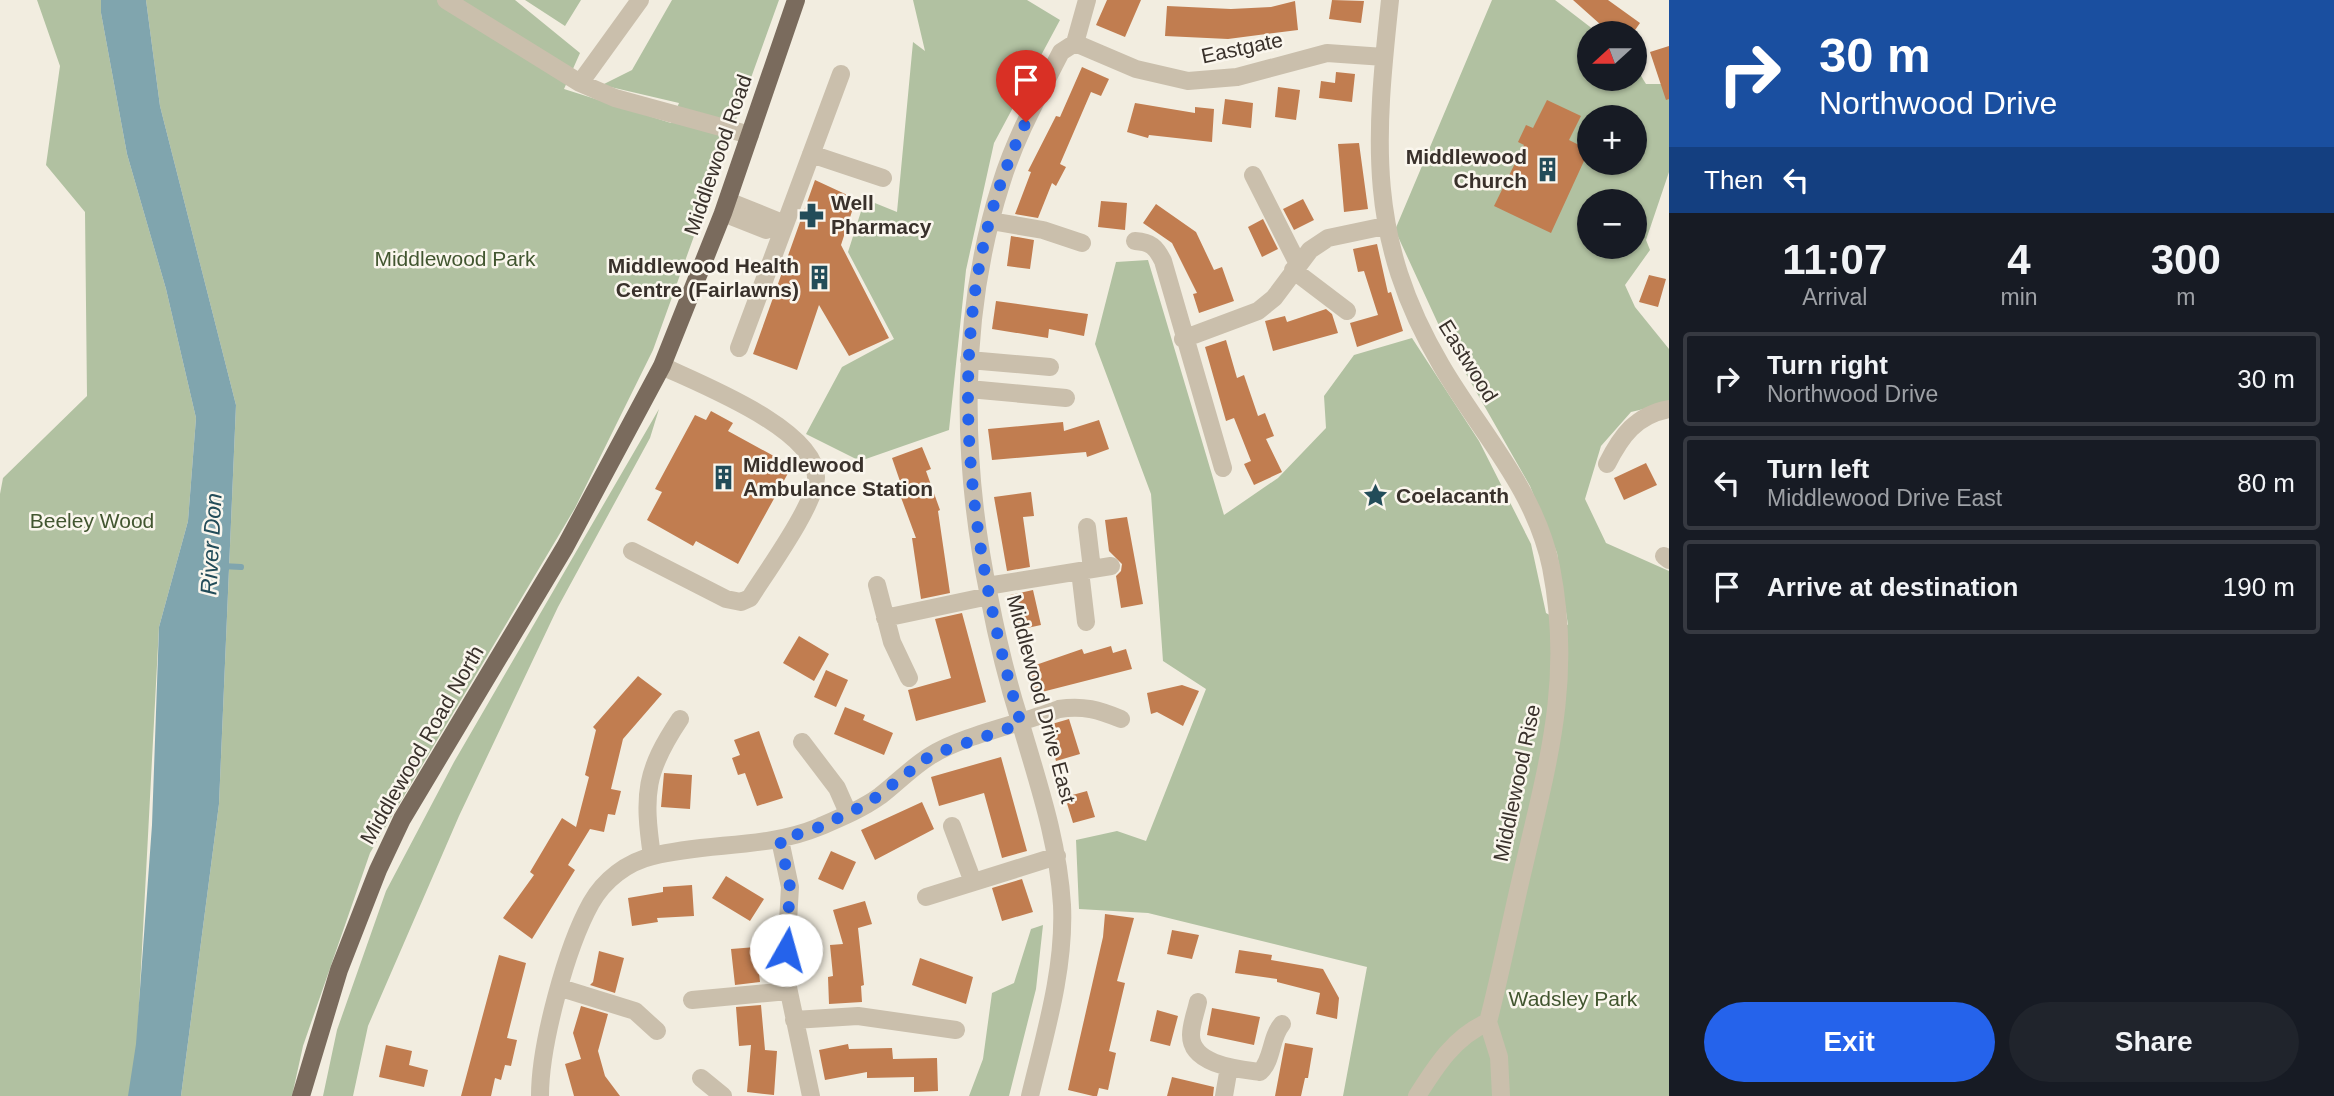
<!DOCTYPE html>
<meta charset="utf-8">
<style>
:root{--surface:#171b24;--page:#20242c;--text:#f1f3f6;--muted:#9ea1a6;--line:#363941;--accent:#2563eb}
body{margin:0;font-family:Arial,sans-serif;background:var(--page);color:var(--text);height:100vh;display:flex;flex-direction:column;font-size:26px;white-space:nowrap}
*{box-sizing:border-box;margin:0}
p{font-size:23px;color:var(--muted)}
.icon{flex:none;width:38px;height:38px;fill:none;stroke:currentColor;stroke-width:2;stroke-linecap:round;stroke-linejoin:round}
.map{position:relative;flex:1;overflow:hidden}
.sheet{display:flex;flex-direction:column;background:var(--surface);width:665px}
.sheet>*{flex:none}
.top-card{background:#1a4fa0;color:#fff;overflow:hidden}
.needle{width:46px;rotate:249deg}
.tools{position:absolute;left:1577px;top:21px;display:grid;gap:14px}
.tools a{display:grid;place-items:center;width:70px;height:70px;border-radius:50%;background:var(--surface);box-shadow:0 2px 5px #0004;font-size:35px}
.pin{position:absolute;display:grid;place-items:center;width:60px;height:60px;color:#fff;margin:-72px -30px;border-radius:50% 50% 50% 0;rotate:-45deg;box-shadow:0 0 7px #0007}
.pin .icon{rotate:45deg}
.me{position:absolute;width:77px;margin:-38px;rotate:7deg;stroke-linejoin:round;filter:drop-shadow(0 0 5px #0008)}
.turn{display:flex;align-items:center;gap:24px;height:147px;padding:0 35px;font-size:32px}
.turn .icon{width:91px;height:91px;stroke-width:2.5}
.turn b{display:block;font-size:49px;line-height:60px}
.then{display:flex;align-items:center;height:66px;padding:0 35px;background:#0003;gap:14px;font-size:26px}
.eta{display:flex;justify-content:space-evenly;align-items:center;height:119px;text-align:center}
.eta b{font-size:42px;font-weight:800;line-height:49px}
.action{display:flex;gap:14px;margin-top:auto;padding:14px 35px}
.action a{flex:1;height:80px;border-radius:42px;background:var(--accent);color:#fff;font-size:28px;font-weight:800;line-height:80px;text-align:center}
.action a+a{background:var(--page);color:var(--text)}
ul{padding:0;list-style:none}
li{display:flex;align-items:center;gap:21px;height:94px;margin:0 14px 10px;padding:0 21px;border:4px solid var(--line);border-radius:7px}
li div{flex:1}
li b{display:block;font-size:26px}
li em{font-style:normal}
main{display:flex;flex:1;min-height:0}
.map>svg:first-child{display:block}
.green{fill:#b1c1a1;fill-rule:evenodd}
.water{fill:#80a5ae}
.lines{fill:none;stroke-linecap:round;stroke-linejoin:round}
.stream{stroke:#80a5ae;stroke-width:6}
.building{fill:#c17d50}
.minor{stroke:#cabfac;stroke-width:18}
.major{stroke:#7a6b5d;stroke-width:18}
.route{stroke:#2563eb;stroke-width:12;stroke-dasharray:0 21.6}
.labels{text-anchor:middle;stroke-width:5;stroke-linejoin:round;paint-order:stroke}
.street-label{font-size:21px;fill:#39312b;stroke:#faf6ed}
.poi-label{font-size:21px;font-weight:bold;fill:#39312b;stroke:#faf6ed;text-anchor:start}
.park-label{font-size:21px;fill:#425630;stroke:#faf6ed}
.water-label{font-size:23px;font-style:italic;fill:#224c59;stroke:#faf6ed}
</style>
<main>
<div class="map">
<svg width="1669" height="1096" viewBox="0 0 1669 1096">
<rect width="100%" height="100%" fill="#f2ede0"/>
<path class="green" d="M37 0H101V13L127 154 166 289 196 418 188 521 159 627 137 1044 129 1096H0V494L3 478 87 396 85 212 46 165 60 66Z
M146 0H515L580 53 564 89 671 123 679 103 602 85 632 70 672 0H779L653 350 575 508 370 853 303 1046 292 1096H181L219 804 236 405 160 106Z
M525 0H581L565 26Z
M913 0H1027L1060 20 994 143 966 270 949 430 860 461 806 434 842 367 894 339 848 252 865 199 897 212 913 42 925 51Z
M1492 0H1555L1598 33H1589V79H1634L1635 66 1646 84H1669V172L1646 240 1650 250 1625 285 1635 307 1669 349V403L1631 412 1601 446 1585 499 1606 543 1669 571V1096H1343L1367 967 1148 913 1079 909 1076 840 1117 831 1146 841 1206 689 1163 661 1151 494 1095 344 1116 262 1148 260 1224 515 1278 478 1326 428 1324 396 1354 355 1412 338 1479 441 1531 544 1546 613 1568 625 1557 553 1530 486 1441 330 1395 230ZM1589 117H1634V163H1589ZM1589 201H1634V247H1589Z
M659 409 650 438 558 607 459 816 368 1026 353 1096H323L337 1030 386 891 454 762Z
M1043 925 1036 989 1009 1096H969L983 1059 992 993 1014 983 1031 929Z"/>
<path class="water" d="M101 0H146L160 106 236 405 219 804 181 1096H128L136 1044 152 825 159 627 188 521 196 418 166 289 127 154 101 13Z"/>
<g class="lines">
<path class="stream" d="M222 566 241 567"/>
</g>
<path class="building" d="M1107 0H1141L1125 37 1096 25Z
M1332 0 1364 1 1361 23 1329 19Z
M1573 0H1608L1640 23 1633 33H1610Z
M1295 1 1298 30 1228 39 1165 36 1167 6 1231 9 1271 7Z
M1669 46V99L1666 100 1650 52Z
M1082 67 1109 79 1101 96 1091 92 1060 164 1066 167 1056 186 1052 183 1038 218 1015 214 1031 172 1028 171 1056 116 1060 117Z
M1336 72 1355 74 1352 102 1319 98 1321 81 1335 83Z
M1278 87 1300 90 1296 120 1275 117Z
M1225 99 1253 103 1251 128 1222 124Z
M1547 100 1581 116 1569 140 1589 150 1551 233 1494 206 1524 145 1518 142 1526 125 1533 128Z
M1135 103 1195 113V107L1214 109 1212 142 1149 135 1148 138 1127 132Z
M1359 143 1368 209 1344 212 1338 144Z
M815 180 856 199 841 245 889 338 849 356 819 305 797 370 753 354Z
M1303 199 1314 220 1294 230 1283 209Z
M1101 201 1127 203 1125 230 1098 227Z
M1156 204 1196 232 1214 270 1222 267 1234 301 1199 313 1193 294 1197 293 1172 243 1143 223Z
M1263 219 1278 249 1262 257 1248 227Z
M1011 236 1034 240 1030 269 1007 266Z
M1377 244 1388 293 1391 292 1403 331 1357 347 1350 323 1378 315 1364 271 1358 272 1353 249Z
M1649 275 1666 279 1658 307 1639 302Z
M996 301 1088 314 1084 336 1049 329 1048 338 992 329Z
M1326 309 1332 314 1338 333 1273 351 1265 321 1285 316 1287 322Z
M1226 340 1237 378 1244 375 1258 416 1265 413 1274 436 1266 439 1282 472 1254 485 1244 464 1251 461 1234 418 1226 421 1205 347Z
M711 411 733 423 728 431 792 466 738 564 696 541 693 546 647 520 662 492 655 489 695 415 706 420Z
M1099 420 1109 449 1087 457 1086 452 992 460 988 429 1063 422 1064 431Z
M922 447 931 469 926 471 940 510 938 511 950 593 921 599 912 538H916L899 492 903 490 892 458Z
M1646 463 1657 485 1624 500 1614 478Z
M1031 492 1034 516 1023 517 1030 567 1007 571 994 497Z
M1127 517 1143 604 1121 608 1116 576 1121 571 1122 564 1109 551 1105 520Z
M1033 590 1041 625 1018 630 1010 595Z
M962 613 986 702 916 721 908 690 951 678 935 619Z
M799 636 829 654 814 681 783 663Z
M1111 646 1113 653 1126 649 1132 669 1034 694 1027 668 1082 649 1084 654Z
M826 670 848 680 836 707 814 697Z
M638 676 662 694 623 739 611 789 621 791 615 815 608 814 604 832 590 829 568 865 575 870 532 939 503 918 534 875 530 872 562 818 576 827 589 777 585 775 596 730 593 727Z
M1182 685 1199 691 1183 726 1157 712 1151 714 1147 693Z
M845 707 865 715 863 720 893 733 884 755 834 734Z
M1069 719 1080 754 1056 761 1045 726Z
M759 731 783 798 757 806 745 773 738 775 732 758 740 755 734 740Z
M1001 757 1027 851 1002 858 984 793 939 806 931 777Z
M664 773 692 775 690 809 661 807Z
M1087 791 1095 817 1073 823 1065 797Z
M922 802 934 829 875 860 861 830Z
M831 851 856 862 843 890 818 879Z
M726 876 764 899 750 921 712 898Z
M1022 879 1033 912 1002 921 992 888Z
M692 885 694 916 657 918 658 922 632 926 628 898 663 892V887Z
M865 901 872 924 858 928 864 985 861 986 862 1002 829 1004 828 977 833 976 830 945 843 944 833 910Z
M1105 914 1134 918 1117 981 1125 983 1109 1051 1116 1053 1108 1090 1099 1088 1097 1096H1093L1068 1090 1103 937Z
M1172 930 1199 935 1192 959 1167 954Z
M756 947 760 982 735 985 731 949Z
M1239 950 1272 955 1271 960 1323 969 1339 998 1337 1019 1316 1014 1320 993 1277 982V979L1235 973Z
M599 951 624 958 615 993 590 985 593 982Z
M499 955 526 963 507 1038 517 1040 511 1066 505 1065 501 1080 495 1078 491 1096H461Z
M920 958 973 977 966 1004 912 985Z
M761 1005 765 1050 777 1051 774 1095 747 1092 751 1045 739 1046 736 1007Z
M581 1006 608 1014 598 1051 605 1076 620 1096H574L565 1064 581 1059 573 1033Z
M1212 1008 1260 1017 1254 1045 1207 1035Z
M1157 1010 1178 1016 1170 1046 1150 1041Z
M1285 1043 1313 1048 1308 1078H1305L1301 1096H1275Z
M848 1044 849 1049 892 1048 893 1059 937 1058 938 1091 914 1092V1077L867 1078V1072L825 1080 819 1050Z
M386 1045 412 1051 409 1065 428 1070 424 1087 379 1077Z
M1172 1077 1214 1087 1213 1096H1167Z"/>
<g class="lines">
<path class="minor" d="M446 0 580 83 615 98 750 135
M1390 0C1375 140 1366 238 1441 365 1480 432 1535 489 1551 567 1573 679 1548 762 1523 870 1511 920 1501 972 1488 1022L1499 1057 1501 1096
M1075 43 1136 69 1188 81 1237 77 1327 53 1384 57
M580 83 640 0
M811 154 883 178
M1253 175 1298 264
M728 201 785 224
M723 213 766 230
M991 221 1043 230 1082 243
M1135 241C1151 242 1156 247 1163 261L1223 468
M1293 270 1347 311
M1183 339 1258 311 1274 298 1310 250 1328 238 1385 226
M739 348 841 74
M969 360 1050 367
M969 389 1066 398
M1607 464C1621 436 1636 415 1669 409
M1087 527 1092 569
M632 551 726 599 741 602 750 598C765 574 817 502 816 477 816 429 700 384 662 366
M1664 556 1669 560
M1080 571 1086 622
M877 585 892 642 909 678
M987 586 1111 566
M885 618 989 596
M802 742 837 788 848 813
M952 826 973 882
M780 840 790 887 785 973 811 1096
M652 856C643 794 645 771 680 719
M926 897 1057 856
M561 988 635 1011 657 1031
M692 1000 788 991
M1198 1002C1196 1012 1191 1024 1191 1035 1191 1065 1238 1069 1260 1072 1273 1060 1270 1038 1282 1024
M794 1020 858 1016 956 1030
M701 1078 723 1096
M540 1096C540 1045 566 948 591 903 604 880 627 862 653 856 708 842 766 849 819 827 840 818 862 809 880 796 897 783 912 767 930 756 963 735 1021 724 1059 709 1083 705 1099 710 1121 719
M1030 1096C1045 1034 1065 969 1062 905 1058 840 1038 783 1020 721 1007 680 997 638 989 596 961 461 959 316 1001 184 1015 138 1039 95 1061 52L1075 43 1087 0
M1224 1096 1229 1067
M1417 1096C1436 1066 1454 1037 1488 1022"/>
<path class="major" d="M301 1096 339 970 378 870 402 819 565 547 662 366 723 213 796 0"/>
</g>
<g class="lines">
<path class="route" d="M786 950 790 887 780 840 817 828 867 804 931 755 1021 724C965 533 935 308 1026 122"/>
</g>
<defs>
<symbol id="building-bare" viewBox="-9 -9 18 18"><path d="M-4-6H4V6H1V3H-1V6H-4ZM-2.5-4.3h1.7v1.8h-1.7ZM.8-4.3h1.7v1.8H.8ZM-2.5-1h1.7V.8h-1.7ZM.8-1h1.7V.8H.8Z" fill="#224c59" stroke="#faf6ed" stroke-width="2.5" paint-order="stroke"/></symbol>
<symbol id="pharmacy-bare" viewBox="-9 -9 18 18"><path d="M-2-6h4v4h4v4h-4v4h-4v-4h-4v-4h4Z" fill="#224c59" stroke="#faf6ed" stroke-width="2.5" paint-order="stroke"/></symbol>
<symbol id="sight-bare" viewBox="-9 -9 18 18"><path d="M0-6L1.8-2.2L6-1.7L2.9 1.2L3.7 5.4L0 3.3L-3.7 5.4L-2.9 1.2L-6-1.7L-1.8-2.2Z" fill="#224c59" stroke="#faf6ed" stroke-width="2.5" paint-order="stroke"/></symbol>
</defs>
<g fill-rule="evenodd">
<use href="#building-bare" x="1530" y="152" width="35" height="35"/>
<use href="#pharmacy-bare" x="794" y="198" width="35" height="35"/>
<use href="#building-bare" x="802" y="260" width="35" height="35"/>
<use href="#building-bare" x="706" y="460" width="35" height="35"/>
<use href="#sight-bare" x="1358" y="478" width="35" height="35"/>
</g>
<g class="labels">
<g class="street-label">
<text transform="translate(1242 48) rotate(-12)" y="7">Eastgate</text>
<text transform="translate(718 155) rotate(-71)" y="7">Middlewood Road</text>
<text transform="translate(1468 361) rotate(58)" y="7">Eastwood</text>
<text transform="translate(1041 699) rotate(75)" y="7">Middlewood Drive East</text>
<text transform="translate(422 745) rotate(-60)" y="7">Middlewood Road North</text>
<text transform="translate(1517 783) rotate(-78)" y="7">Middlewood Rise</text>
</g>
<g class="poi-label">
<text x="1527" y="164" text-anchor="end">Middlewood<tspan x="1527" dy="24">Church</tspan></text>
<text x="831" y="210">Well<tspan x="831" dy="24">Pharmacy</tspan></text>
<text x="799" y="273" text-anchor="end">Middlewood Health<tspan x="799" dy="24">Centre (Fairlawns)</tspan></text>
<text x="743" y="472">Middlewood<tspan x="743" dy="24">Ambulance Station</tspan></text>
<text x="1396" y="503">Coelacanth</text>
</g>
<g class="park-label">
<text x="455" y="266">Middlewood Park</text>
<text x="92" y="528">Beeley Wood</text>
<text x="1573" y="1006">Wadsley Park</text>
</g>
<g class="water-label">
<text transform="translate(211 544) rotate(-87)" y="8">River Don</text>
</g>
</g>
</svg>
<div class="tools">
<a><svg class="needle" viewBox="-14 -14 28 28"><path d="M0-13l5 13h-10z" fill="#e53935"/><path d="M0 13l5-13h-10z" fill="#9ea1a6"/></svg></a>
<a>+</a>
<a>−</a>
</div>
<div class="pin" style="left:1026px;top:122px;background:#d93025"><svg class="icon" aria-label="arrive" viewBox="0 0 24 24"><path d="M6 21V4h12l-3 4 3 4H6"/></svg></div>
<svg class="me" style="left:786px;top:950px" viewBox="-20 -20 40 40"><circle r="19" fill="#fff"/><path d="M0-13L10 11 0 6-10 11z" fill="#2563eb"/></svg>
</div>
<section class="sheet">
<div class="top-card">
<div class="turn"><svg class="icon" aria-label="right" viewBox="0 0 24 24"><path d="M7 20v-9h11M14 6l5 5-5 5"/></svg><div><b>30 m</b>Northwood Drive</div></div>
<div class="then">Then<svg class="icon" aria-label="left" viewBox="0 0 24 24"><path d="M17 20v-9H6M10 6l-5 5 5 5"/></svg></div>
</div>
<div class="eta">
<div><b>11:07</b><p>Arrival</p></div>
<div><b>4</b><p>min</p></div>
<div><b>300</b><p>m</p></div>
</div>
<ul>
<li><svg class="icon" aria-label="right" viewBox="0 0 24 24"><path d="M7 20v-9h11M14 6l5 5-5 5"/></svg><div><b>Turn right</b><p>Northwood Drive</p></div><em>30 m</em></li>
<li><svg class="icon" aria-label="left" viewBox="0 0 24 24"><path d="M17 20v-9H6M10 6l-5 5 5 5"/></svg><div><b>Turn left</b><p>Middlewood Drive East</p></div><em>80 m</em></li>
<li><svg class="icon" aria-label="arrive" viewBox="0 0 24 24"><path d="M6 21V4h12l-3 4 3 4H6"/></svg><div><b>Arrive at destination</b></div><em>190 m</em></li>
</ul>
<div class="action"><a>Exit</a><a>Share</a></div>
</section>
</main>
